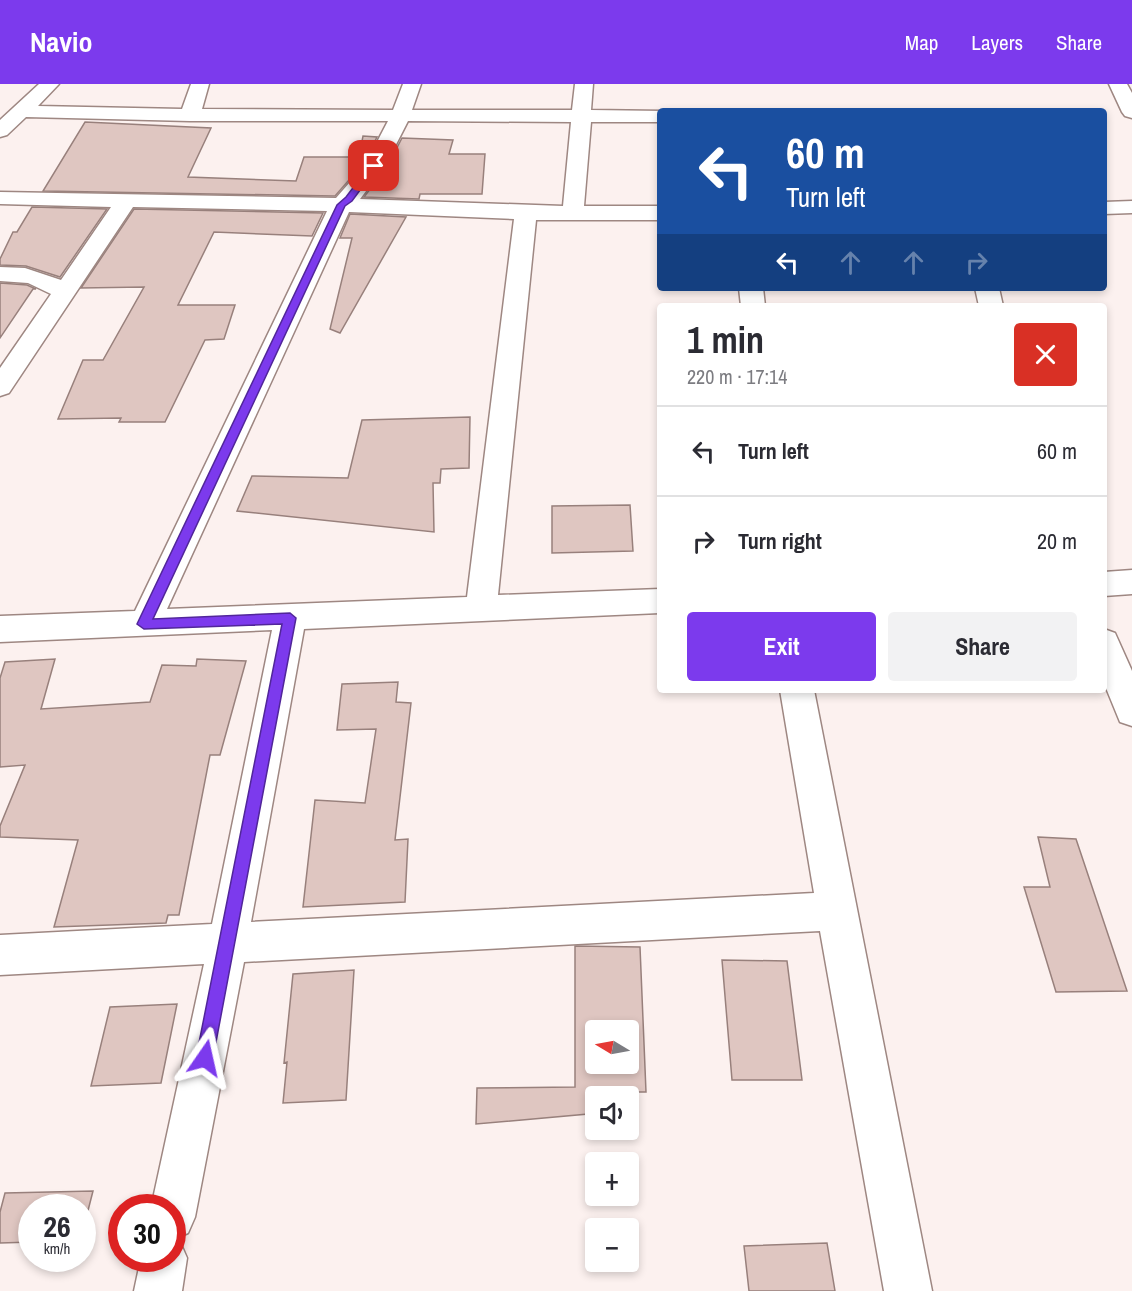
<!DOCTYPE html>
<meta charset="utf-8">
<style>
:root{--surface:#fff;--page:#f2f2f3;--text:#2b2b33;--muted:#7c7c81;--line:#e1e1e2;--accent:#7c3aed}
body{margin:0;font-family:"Archivo Narrow",sans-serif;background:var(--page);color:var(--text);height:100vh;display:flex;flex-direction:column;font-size:22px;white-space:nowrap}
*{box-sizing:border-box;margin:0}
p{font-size:20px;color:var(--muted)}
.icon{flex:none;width:33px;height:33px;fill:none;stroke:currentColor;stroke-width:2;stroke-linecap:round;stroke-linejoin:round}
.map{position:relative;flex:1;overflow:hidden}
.panel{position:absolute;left:657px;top:219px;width:450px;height:390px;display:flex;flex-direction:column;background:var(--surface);border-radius:6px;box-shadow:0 3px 9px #0003}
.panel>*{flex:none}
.banner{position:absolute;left:657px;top:24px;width:450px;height:183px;border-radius:6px;box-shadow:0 3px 9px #0003;background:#1a4fa0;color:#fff;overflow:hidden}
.needle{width:39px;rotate:280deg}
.fabs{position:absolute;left:585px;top:936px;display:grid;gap:12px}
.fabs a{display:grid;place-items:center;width:54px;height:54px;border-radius:6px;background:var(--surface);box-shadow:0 3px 9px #0003;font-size:30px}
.speed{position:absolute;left:18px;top:1110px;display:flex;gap:12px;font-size:30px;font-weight:700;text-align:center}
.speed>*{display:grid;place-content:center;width:78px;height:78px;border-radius:50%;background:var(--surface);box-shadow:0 3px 9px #0003;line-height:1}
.speed small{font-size:15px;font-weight:400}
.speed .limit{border:9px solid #d22;background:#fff;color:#111}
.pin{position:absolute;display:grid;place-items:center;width:51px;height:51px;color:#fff;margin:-26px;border-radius:12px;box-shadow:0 3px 9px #0006}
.me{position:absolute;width:66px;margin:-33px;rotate:11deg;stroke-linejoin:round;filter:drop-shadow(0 0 4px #0008)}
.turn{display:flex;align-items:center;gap:21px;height:126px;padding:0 30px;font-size:27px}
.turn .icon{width:78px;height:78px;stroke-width:2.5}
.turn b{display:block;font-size:42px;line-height:51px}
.lanes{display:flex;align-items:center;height:57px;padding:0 30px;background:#0003;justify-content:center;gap:30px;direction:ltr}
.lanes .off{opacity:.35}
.round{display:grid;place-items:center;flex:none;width:63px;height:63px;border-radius:6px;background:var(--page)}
.head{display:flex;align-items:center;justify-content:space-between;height:102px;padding:0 30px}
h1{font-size:36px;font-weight:800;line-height:45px}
.action{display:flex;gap:12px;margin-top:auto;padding:12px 30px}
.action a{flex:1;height:69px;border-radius:6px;background:var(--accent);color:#fff;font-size:24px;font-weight:800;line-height:69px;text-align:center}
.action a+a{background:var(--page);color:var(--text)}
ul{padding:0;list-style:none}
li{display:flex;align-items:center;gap:18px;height:90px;padding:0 30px;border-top:2px solid var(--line)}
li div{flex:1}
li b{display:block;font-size:22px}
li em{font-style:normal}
header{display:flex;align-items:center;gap:36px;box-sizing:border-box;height:84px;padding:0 30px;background:var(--accent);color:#fff}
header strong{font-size:28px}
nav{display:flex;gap:33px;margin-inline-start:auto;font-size:21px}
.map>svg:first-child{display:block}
.building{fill:#dfc6c1;stroke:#98807c;stroke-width:1.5;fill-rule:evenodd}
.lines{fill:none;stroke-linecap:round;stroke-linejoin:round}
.street-casing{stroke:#9e8782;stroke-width:3}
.street{fill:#fff;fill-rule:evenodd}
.route{fill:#7c3aed;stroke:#51269a;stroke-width:1.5}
</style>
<header>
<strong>Navio</strong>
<nav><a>Map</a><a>Layers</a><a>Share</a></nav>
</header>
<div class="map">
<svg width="1132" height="1207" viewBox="0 0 1132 1207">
<rect width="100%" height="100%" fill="#fcf1ef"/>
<path class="building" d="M85 38 211 44 188 93 296 97 304 73H359L363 52 377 53 363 80 335 112 43 107Z
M402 54 453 56 449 70H485L482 110H420L419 115 364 113 387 83Z
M32 123 107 125 60 193 26 182 0 181V175L13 148H17Z
M134 125 323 129 312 152 214 148 178 221H235L224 255 205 256 165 338H119L121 334 58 335 83 276H103L144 203 81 204Z
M350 130 406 133 340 249 330 245 352 154H340Z
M0 199 27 201 36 205H33L0 254Z
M470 333 469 384 441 385 440 399H433L434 448 237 427 252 392 348 394 362 336Z
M630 421 633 467 552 469V422Z
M55 575 41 625 150 618 162 581 196 582 197 575 246 577 220 671H210L179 831H168L166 839 54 843 78 756 0 753V742L25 681 0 683V594L5 578Z
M398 598 396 618 411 619 395 756 408 755 405 818 303 823 315 716 365 719 376 645 337 646 342 600Z
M1038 753 1076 755 1127 907 1056 908 1024 803H1050Z
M575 862 640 863 646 1008H586L588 1030 476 1040 477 1004 575 1003ZM596 946H628V980H596Z
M722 876 787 877 802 996H732Z
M354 886 346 1016 283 1019 287 978 284 979 293 890Z
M177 920 161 999 91 1002 110 923Z
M93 1107 82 1150V1124H32V1158L0 1159V1128L5 1109Z
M827 1159 835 1207H749L744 1162Z"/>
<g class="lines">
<defs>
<path id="street" d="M39 0H59L38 22 182 25 191 0H209L202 25 393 26 403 0H421L412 26H572L575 0H593L591 26 663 27H660V38H591L584 122H660V136H536L498 511 660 505V529L304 545 251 838 814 809 780 606H814L932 1207H884L820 847 244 878 195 1133 188 1149 174 1155 180 1158 187 1174 182 1207H134L141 1174H172V1124H151L204 880 0 891V851L212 840 272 546 0 558V532L135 527 327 127 133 123 9 309 0 312V284L51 210 28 199 0 197V183L25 184 61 196 111 123 0 120V108L336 114 365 81 388 37H190L26 33 7 51 0 53V36ZM408 37 571 38 563 122 360 115 385 82ZM349 128 514 135 467 513 167 525Z
M1109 0H1127L1132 9V34L1125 32 1122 28Z
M1132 117V129L1104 130V118Z
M739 204H763L765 222H741Z
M975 204H999L1003 222H979Z
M1132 486V510L1104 512V488Z
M1104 545 1115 549 1132 587V642L1120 638 1104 599Z"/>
</defs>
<use href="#street" class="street-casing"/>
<use href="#street" class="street"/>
</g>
<path class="route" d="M371 80 378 82 352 117 345 122 153 535 290 529 296 534 213 974 211 980 205 982 199 980 196 974 282 540 144 545 137 540 337 121 346 113Z"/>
</svg>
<div class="fabs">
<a><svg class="needle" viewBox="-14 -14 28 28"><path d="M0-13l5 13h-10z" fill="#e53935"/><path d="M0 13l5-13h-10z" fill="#7c7c81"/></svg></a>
<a><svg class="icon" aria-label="sound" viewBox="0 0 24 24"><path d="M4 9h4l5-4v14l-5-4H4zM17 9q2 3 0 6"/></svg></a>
<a>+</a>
<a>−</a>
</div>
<div class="speed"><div>26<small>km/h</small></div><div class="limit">30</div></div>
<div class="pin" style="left:374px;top:82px;background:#d93025"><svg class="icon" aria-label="arrive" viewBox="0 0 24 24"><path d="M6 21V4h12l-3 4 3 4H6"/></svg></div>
<svg class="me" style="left:205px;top:974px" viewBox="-20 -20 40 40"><path d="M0-17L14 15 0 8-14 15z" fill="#7c3aed" stroke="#fff" stroke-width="4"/></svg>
<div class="banner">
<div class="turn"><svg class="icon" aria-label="left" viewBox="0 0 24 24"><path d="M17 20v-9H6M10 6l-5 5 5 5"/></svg><div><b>60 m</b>Turn left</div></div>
<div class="lanes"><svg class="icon" aria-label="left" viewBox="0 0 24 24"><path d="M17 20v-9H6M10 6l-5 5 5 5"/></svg><svg class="icon off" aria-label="ahead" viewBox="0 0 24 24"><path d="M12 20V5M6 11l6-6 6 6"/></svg><svg class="icon off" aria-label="ahead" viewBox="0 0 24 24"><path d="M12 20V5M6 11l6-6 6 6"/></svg><svg class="icon off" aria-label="right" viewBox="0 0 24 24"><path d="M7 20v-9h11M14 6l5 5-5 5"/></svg></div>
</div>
<section class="panel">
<div class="head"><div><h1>1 min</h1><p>220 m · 17:14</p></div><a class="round" style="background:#d93025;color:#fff"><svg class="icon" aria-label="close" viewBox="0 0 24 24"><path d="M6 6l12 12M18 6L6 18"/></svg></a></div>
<ul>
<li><svg class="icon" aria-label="left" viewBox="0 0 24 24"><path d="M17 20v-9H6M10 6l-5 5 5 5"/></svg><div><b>Turn left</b></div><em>60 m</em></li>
<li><svg class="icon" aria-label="right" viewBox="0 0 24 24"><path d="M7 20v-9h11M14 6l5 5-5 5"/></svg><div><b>Turn right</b></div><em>20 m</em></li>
</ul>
<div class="action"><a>Exit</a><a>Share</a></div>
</section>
</div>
